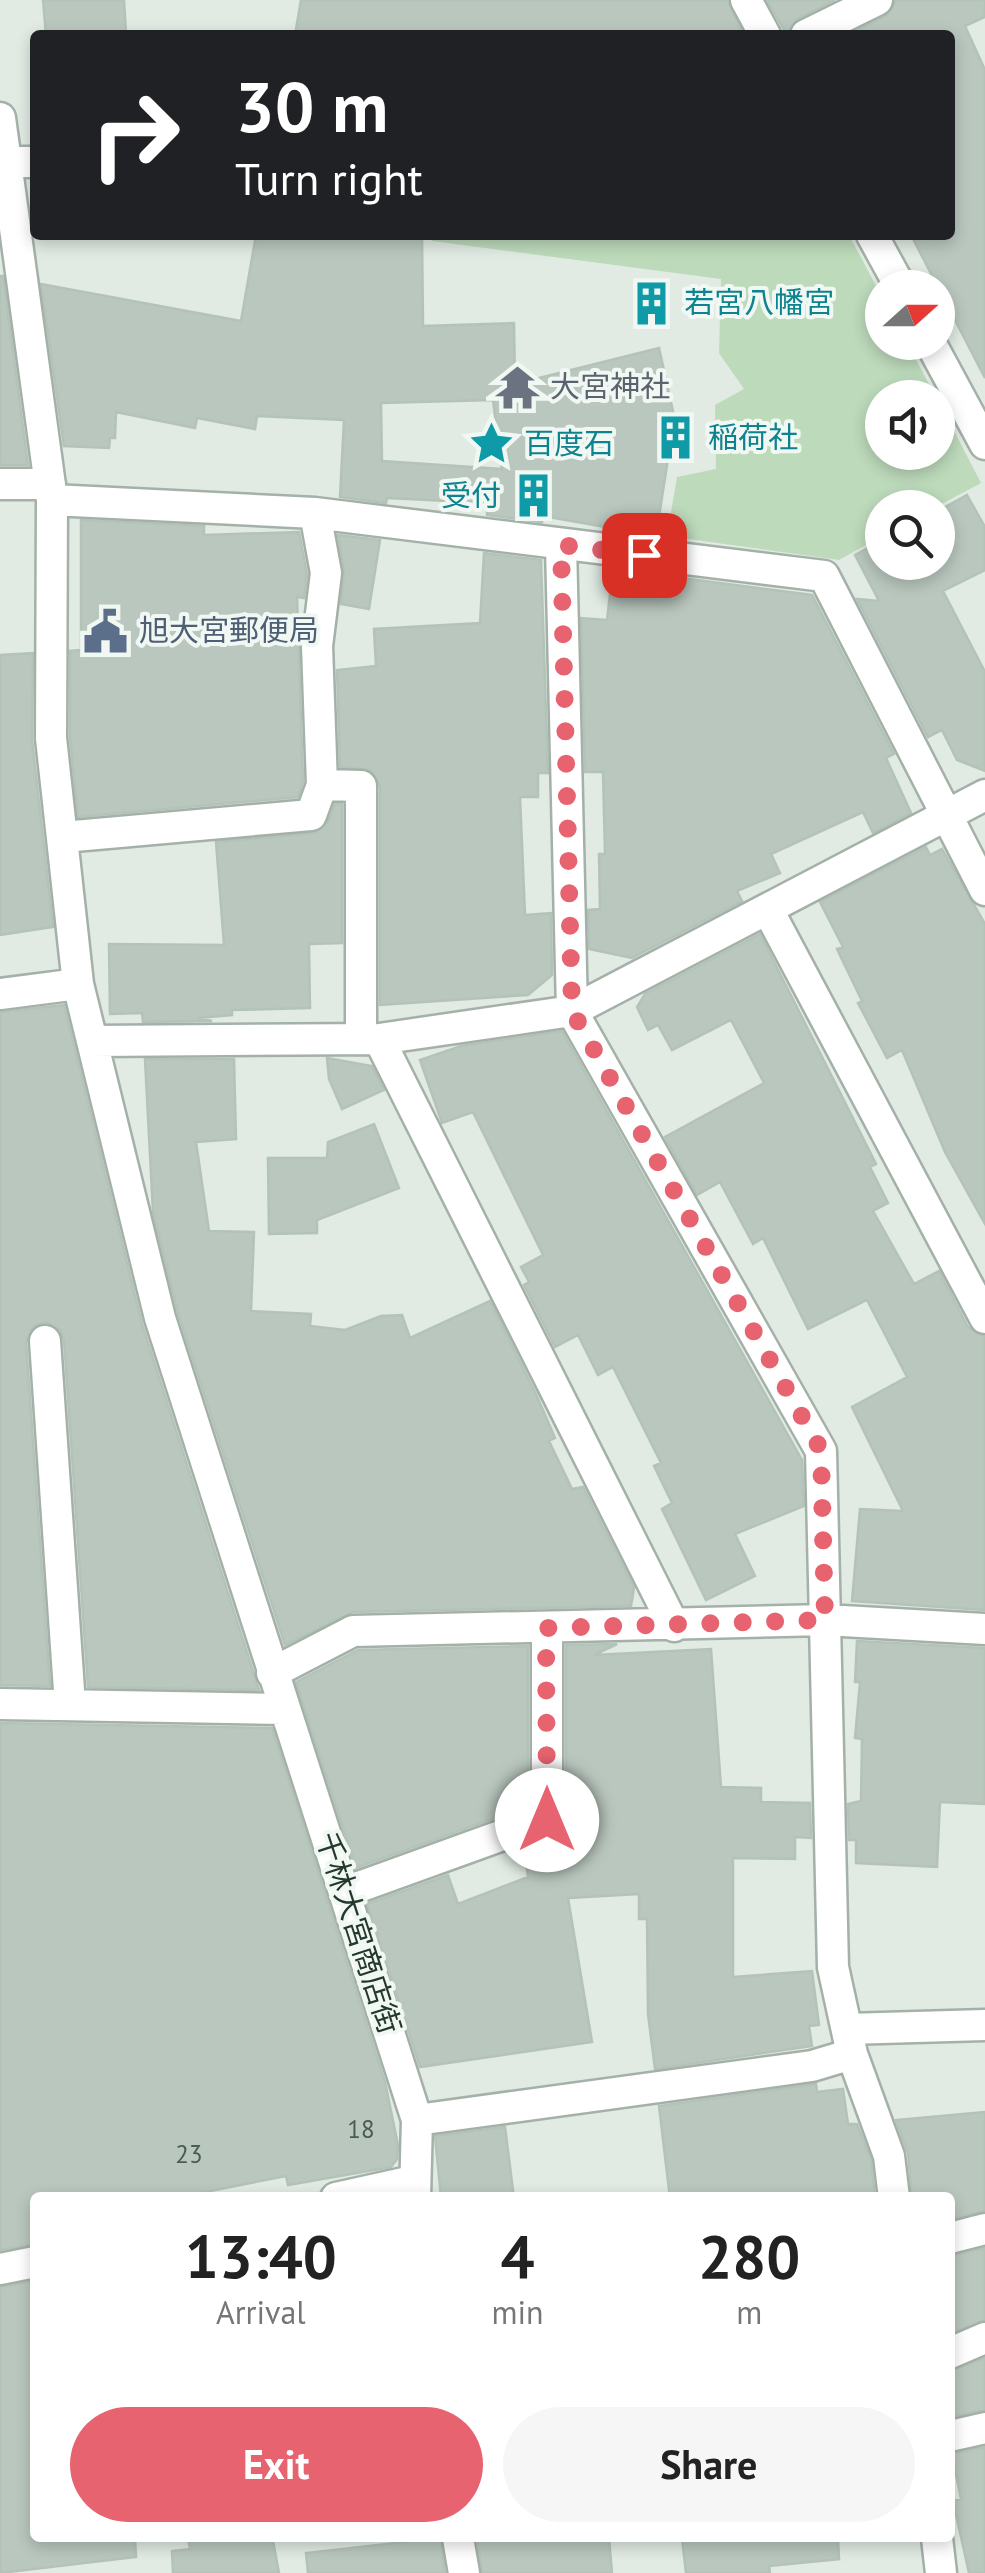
<!DOCTYPE html>
<meta charset="utf-8">
<style>
:root{--surface:#fff;--page:#f6f6f6;--text:#222;--muted:#767676;--accent:#e6636f}
body{margin:0;font-family:"PT Sans","Noto Sans JP",sans-serif;background:var(--page);color:var(--text);height:100vh;display:flex;flex-direction:column;font-size:38px;white-space:nowrap}
*{box-sizing:border-box;margin:0}
p{font-size:32px;color:var(--muted)}
.icon{flex:none;width:55px;height:55px;fill:none;stroke:currentColor;stroke-width:2;stroke-linecap:round;stroke-linejoin:round}
.map{position:relative;flex:1;overflow:hidden}
.sheet{position:absolute;left:30px;top:2192px;width:925px;height:350px;display:flex;flex-direction:column;background:var(--surface);border-radius:10px;box-shadow:0 5px 15px #0003}
.sheet>*{flex:none}
.banner{position:absolute;left:30px;top:30px;width:925px;height:210px;border-radius:10px;box-shadow:0 5px 15px #0003;background:#202124;color:#fff;overflow:hidden}
.needle{width:65px;rotate:69deg}
.fabs{position:absolute;left:865px;top:270px;display:grid;gap:20px}
.fabs a{display:grid;place-items:center;width:90px;height:90px;border-radius:50%;background:var(--surface);box-shadow:0 5px 15px #0003;font-size:50px}
.pin{position:absolute;display:grid;place-items:center;width:85px;height:85px;color:#fff;margin:-42px;border-radius:20px;box-shadow:0 5px 15px #0006}
.me{position:absolute;width:110px;margin:-55px;rotate:0deg;stroke-linejoin:round;filter:drop-shadow(0 0 8px #0008)}
.turn{display:flex;align-items:center;gap:35px;height:210px;padding:0 40px;font-size:45px}
.turn .icon{width:130px;height:130px;stroke-width:2.5}
.turn b{display:block;font-size:70px;line-height:85px}
.eta{display:flex;justify-content:space-evenly;align-items:center;height:170px;text-align:center}
.eta b{font-size:60px;font-weight:600;line-height:70px}
.action{display:flex;gap:20px;margin-top:auto;padding:20px 40px}
.action a{flex:1;height:115px;border-radius:60px;background:var(--accent);color:#fff;font-size:40px;font-weight:600;line-height:115px;text-align:center}
.action a+a{background:var(--page);color:var(--text)}
.map>svg:first-child{display:block}
.green{fill:#bddabb}
.building{fill:#b9c7be;stroke:#b4c3b8;stroke-width:2.5;fill-rule:evenodd}
.lines{fill:none;stroke-linecap:round;stroke-linejoin:round}
.minor-casing{stroke:#a4b1a8;stroke-width:35}
.tertiary-casing{stroke:#a4b1a8;stroke-width:35}
.minor{stroke:#fff;stroke-width:30}
.tertiary{stroke:#fff;stroke-width:30}
.route{stroke:#e6636f;stroke-width:18;stroke-dasharray:0 32.4}
.labels{text-anchor:middle;stroke-width:8;stroke-linejoin:round;paint-order:stroke}
.number-label{font-size:25px;fill:#485c50}
.culture-label{font-size:30px;fill:#0d838f;stroke:#f1f7f2;text-anchor:start}
.worship-label{font-size:30px;fill:#5b616d;stroke:#f1f7f2;text-anchor:start}
.service-label{font-size:30px;fill:#4e5e75;stroke:#f1f7f2;text-anchor:start}
.street-label{font-size:30px;fill:#23392c;stroke:#f1f7f2}
</style>
<div class="map">
<svg width="985" height="2573" viewBox="0 0 985 2573">
<rect width="100%" height="100%" fill="#e1eae3"/>
<path class="green" d="M432 235H849L882 297V342L907 343 936 397 882 398V452H938V400L981 483 936 507 882 508V536L839 560 667 536 677 477 716 469 715 405 744 389 719 353 721 279 432 241Z"/>
<path class="building" d="M43 0H124L126 33 46 35Z
M301 0H727L744 35H295Z
M767 0H835L797 19 787 35Z
M896 0H985V17L965 26 985 70V378L911 235H950V35H848L886 16Z
M256 235H422L423 326 514 323 515 384 659 348 680 443 670 446 656 536 543 516 542 522 487 515V503L387 498 386 503 340 497 344 420 257 416 255 429 197 418 195 428 116 412 115 438H110L109 448 64 446 41 284 241 321ZM493 400 502 469 382 461 381 403Z
M0 276H3L28 465H0Z
M967 495 985 527V570L943 591 985 672V771L957 760 942 730 928 737 857 599 879 601 855 555 882 540V562H938V511Z
M81 520 204 526V535L299 532 307 574 304 598 297 597 303 782 298 797 78 817 70 737V651L81 650Z
M338 535 380 540 369 609 341 604 344 570Z
M484 553 541 560 548 773H538V797H520L525 915 551 913 552 975 528 995 380 1005V786L370 770 340 767 337 670 376 666 374 629 480 623Z
M613 569 812 595 894 754 886 758 911 813 873 833 863 812 771 854 780 873 737 891 742 901 632 958 589 949 588 910 600 909 599 854H605L603 772H585L581 618 607 620Z
M33 653 32 740 53 927 0 935V655Z
M335 804H342V943L309 944 310 1008 232 1010V1015L198 1018 212 1021 143 1022 142 1013 110 1014 109 944 224 945 216 842 314 833 328 822Z
M926 847 930 855 942 849 985 924V1224L945 1152 902 1050 887 1058 858 1003 862 1001 837 949 843 947 820 902Z
M760 934 876 1164 870 1167 888 1203 873 1211 914 1284 939 1271 968 1327 985 1337V1610L852 1601 860 1509 903 1511 852 1407 907 1377 867 1300 808 1329 763 1238 753 1244 720 1182 697 1195 665 1137 764 1083 731 1020 672 1050 658 1025 648 1030 637 1007 645 994Z
M64 1005 142 1324 259 1690 88 1687 64 1340 60 1330 45 1322 34 1326 26 1342 50 1686 0 1685V1012Z
M562 1031 802 1460 804 1506 735 1534 755 1576 706 1600 662 1509 672 1503 654 1466 661 1463 613 1367 598 1375 578 1335 555 1347 524 1285 529 1282 521 1267 543 1255 473 1112 442 1123 420 1060 461 1046Z
M327 1058 372 1066 384 1090 342 1109 329 1079Z
M145 1059H234L236 1139 196 1142 209 1231 254 1232 251 1311 311 1314 310 1326 345 1330 381 1316 402 1315 410 1338 490 1301 536 1394 555 1438 549 1441 572 1489 583 1487 634 1588 631 1606 353 1612 285 1645 178 1313 153 1212Z
M374 1124 399 1188 317 1220V1233L269 1234 268 1158H327L328 1142Z
M857 1641 985 1648V1804L940 1802 937 1867 856 1863V1840H849L848 1804 861 1801 862 1739 855 1738 860 1682H855Z
M617 1644 594 1655 711 1649 721 1787 761 1788V1802L810 1803 811 1838 795 1837V1859L733 1858V1977L812 1971 819 2025 809 2026 812 2046 655 2069 648 2014 647 1919H639V1894L568 1898 592 2042 420 2067 367 1904 448 1875 458 1904 528 1877 524 1847 554 1836 566 1820V1645Z
M528 1646V1806L356 1868 296 1682 358 1650Z
M0 1723 272 1728 385 2082 398 2145 397 2159 391 2167 288 2185 286 2176 175 2198H35V2244L0 2250Z
M816 2084 817 2092 843 2089 848 2124H857L871 2160 875 2198H670L659 2106Z
M985 2112V2211L950 2219V2198H912L908 2153 896 2120Z
M505 2127 514 2198H441L435 2136Z
M985 2248V2320L950 2333V2256Z
M35 2281V2538H135L136 2557 0 2573V2287Z
M985 2358V2410L950 2417V2371Z
M985 2447V2573H969L953 2501 961 2499 952 2454Z
M188 2538 273 2541 279 2573H173L172 2551 190 2549Z
M440 2538 445 2573H308L306 2553Z
M477 2538H609L612 2573H482Z
M682 2538H838L839 2559 769 2566 770 2573H686Z"/>
<g class="lines">
<defs>
<path id="minor" d="M746 0 765 35
M806 35 877 0
M0 118 52 500 51 738 78 984 160 1318 417 2120 415 2198
M0 162H35
M872 235 901 288
M930 342 985 444
M0 484H50
M52 500 315 513 824 576 985 890
M561 545 572 1011 821 1451 833 1967 852 2054 889 2156 894 2198
M322 785 361 786V1039
M63 837 311 815 322 785 317 646 326 573 315 513
M768 910 985 1318
M0 994 78 984
M379 1039 674 1626
M93 1041 379 1039 572 1011
M45 1341 70 1705
M272 1673 353 1631 825 1620 985 1629
M0 1704 284 1709
M345 1892 547 1819V1628
M847 2029 985 2025
M417 2120 812 2066 852 2054
M336 2198 413 2181
M950 2238 985 2229
M0 2269 35 2262
M950 2353 985 2338
M950 2436 985 2428
M458 2538 464 2573
M937 2538 941 2573"/>
<path id="tertiary" d="M572 1011 985 795"/>
</defs>
<use href="#minor" class="minor-casing"/>
<use href="#tertiary" class="tertiary-casing"/>
<use href="#minor" class="minor"/>
<use href="#tertiary" class="tertiary"/>
</g>
<g class="lines">
<path class="route" d="M547 1820 546 1628 825 1620 821 1450 572 1011 561 545 644 555"/>
</g>
<defs>
<symbol id="building-bare" viewBox="-9 -9 18 18"><path d="M-4-6H4V6H1V3H-1V6H-4ZM-2.5-4.3h1.7v1.8h-1.7ZM.8-4.3h1.7v1.8H.8ZM-2.5-1h1.7V.8h-1.7ZM.8-1h1.7V.8H.8Z" fill="#0f9aa8" stroke="#f1f7f2" stroke-width="2.5" paint-order="stroke"/></symbol>
<symbol id="temple-bare" viewBox="-9 -9 18 18"><path d="M0-6L5-2H3V0L6.5 2.5H4V6H1.5V3h-3V6H-4V2.5H-6.5L-3 0V-2H-5Z" fill="#6b7280" stroke="#f1f7f2" stroke-width="2.5" paint-order="stroke"/></symbol>
<symbol id="sight-bare" viewBox="-9 -9 18 18"><path d="M0-6L1.8-2.2L6-1.7L2.9 1.2L3.7 5.4L0 3.3L-3.7 5.4L-2.9 1.2L-6-1.7L-1.8-2.2Z" fill="#0f9aa8" stroke="#f1f7f2" stroke-width="2.5" paint-order="stroke"/></symbol>
<symbol id="civic-bare" viewBox="-9 -9 18 18"><path d="M-.6-6.5H3V-4.5H.6V-3L4-1V1h2V6H-6V1h2V-1L-.6-3ZM-1.2 2.5V6h2.4V2.5Z" fill="#5c6f8a" stroke="#f1f7f2" stroke-width="2.5" paint-order="stroke"/></symbol>
</defs>
<g fill-rule="evenodd">
<use href="#building-bare" x="620" y="272" width="63" height="63"/>
<use href="#temple-bare" x="486" y="356" width="63" height="63"/>
<use href="#building-bare" x="644" y="406" width="63" height="63"/>
<use href="#sight-bare" x="460" y="412" width="63" height="63"/>
<use href="#building-bare" x="502" y="464" width="63" height="63"/>
<use href="#civic-bare" x="74" y="600" width="63" height="63"/>
</g>
<g class="labels">
<g class="number-label">
<text x="361" y="2138">18</text>
<text x="189" y="2163">23</text>
</g>
<g class="culture-label">
<text x="684" y="313">若宮八幡宮</text>
<text x="708" y="448">稲荷社</text>
<text x="524" y="454">百度石</text>
<text x="501" y="506" text-anchor="end">受付</text>
</g>
<g class="worship-label">
<text x="550" y="397">大宮神社</text>
</g>
<g class="service-label">
<text x="139" y="641">旭大宮郵便局</text>
</g>
<g class="street-label">
<text transform="translate(358 1933) rotate(72)" y="10">千林大宮商店街</text>
</g>
</g>
</svg>
<div class="fabs">
<a><svg class="needle" viewBox="-14 -14 28 28"><path d="M0-13l5 13h-10z" fill="#e53935"/><path d="M0 13l5-13h-10z" fill="#767676"/></svg></a>
<a><svg class="icon" aria-label="sound" viewBox="0 0 24 24"><path d="M4 9h4l5-4v14l-5-4H4zM17 9q2 3 0 6"/></svg></a>
<a><svg class="icon" aria-label="search" viewBox="0 0 24 24"><circle cx="10" cy="10" r="6"/><path d="M15 15l6 6"/></svg></a>
</div>
<div class="pin" style="left:644px;top:555px;background:#d93025"><svg class="icon" aria-label="arrive" viewBox="0 0 24 24"><path d="M6 21V4h12l-3 4 3 4H6"/></svg></div>
<svg class="me" style="left:547px;top:1820px" viewBox="-20 -20 40 40"><circle r="19" fill="#fff"/><path d="M0-13L10 11 0 6-10 11z" fill="#e6636f"/></svg>
<div class="banner">
<div class="turn"><svg class="icon" aria-label="right" viewBox="0 0 24 24"><path d="M7 20v-9h11M14 6l5 5-5 5"/></svg><div><b>30 m</b>Turn right</div></div>
</div>
<section class="sheet">
<div class="eta">
<div><b>13:40</b><p>Arrival</p></div>
<div><b>4</b><p>min</p></div>
<div><b>280</b><p>m</p></div>
</div>
<div class="action"><a>Exit</a><a>Share</a></div>
</section>
</div>
